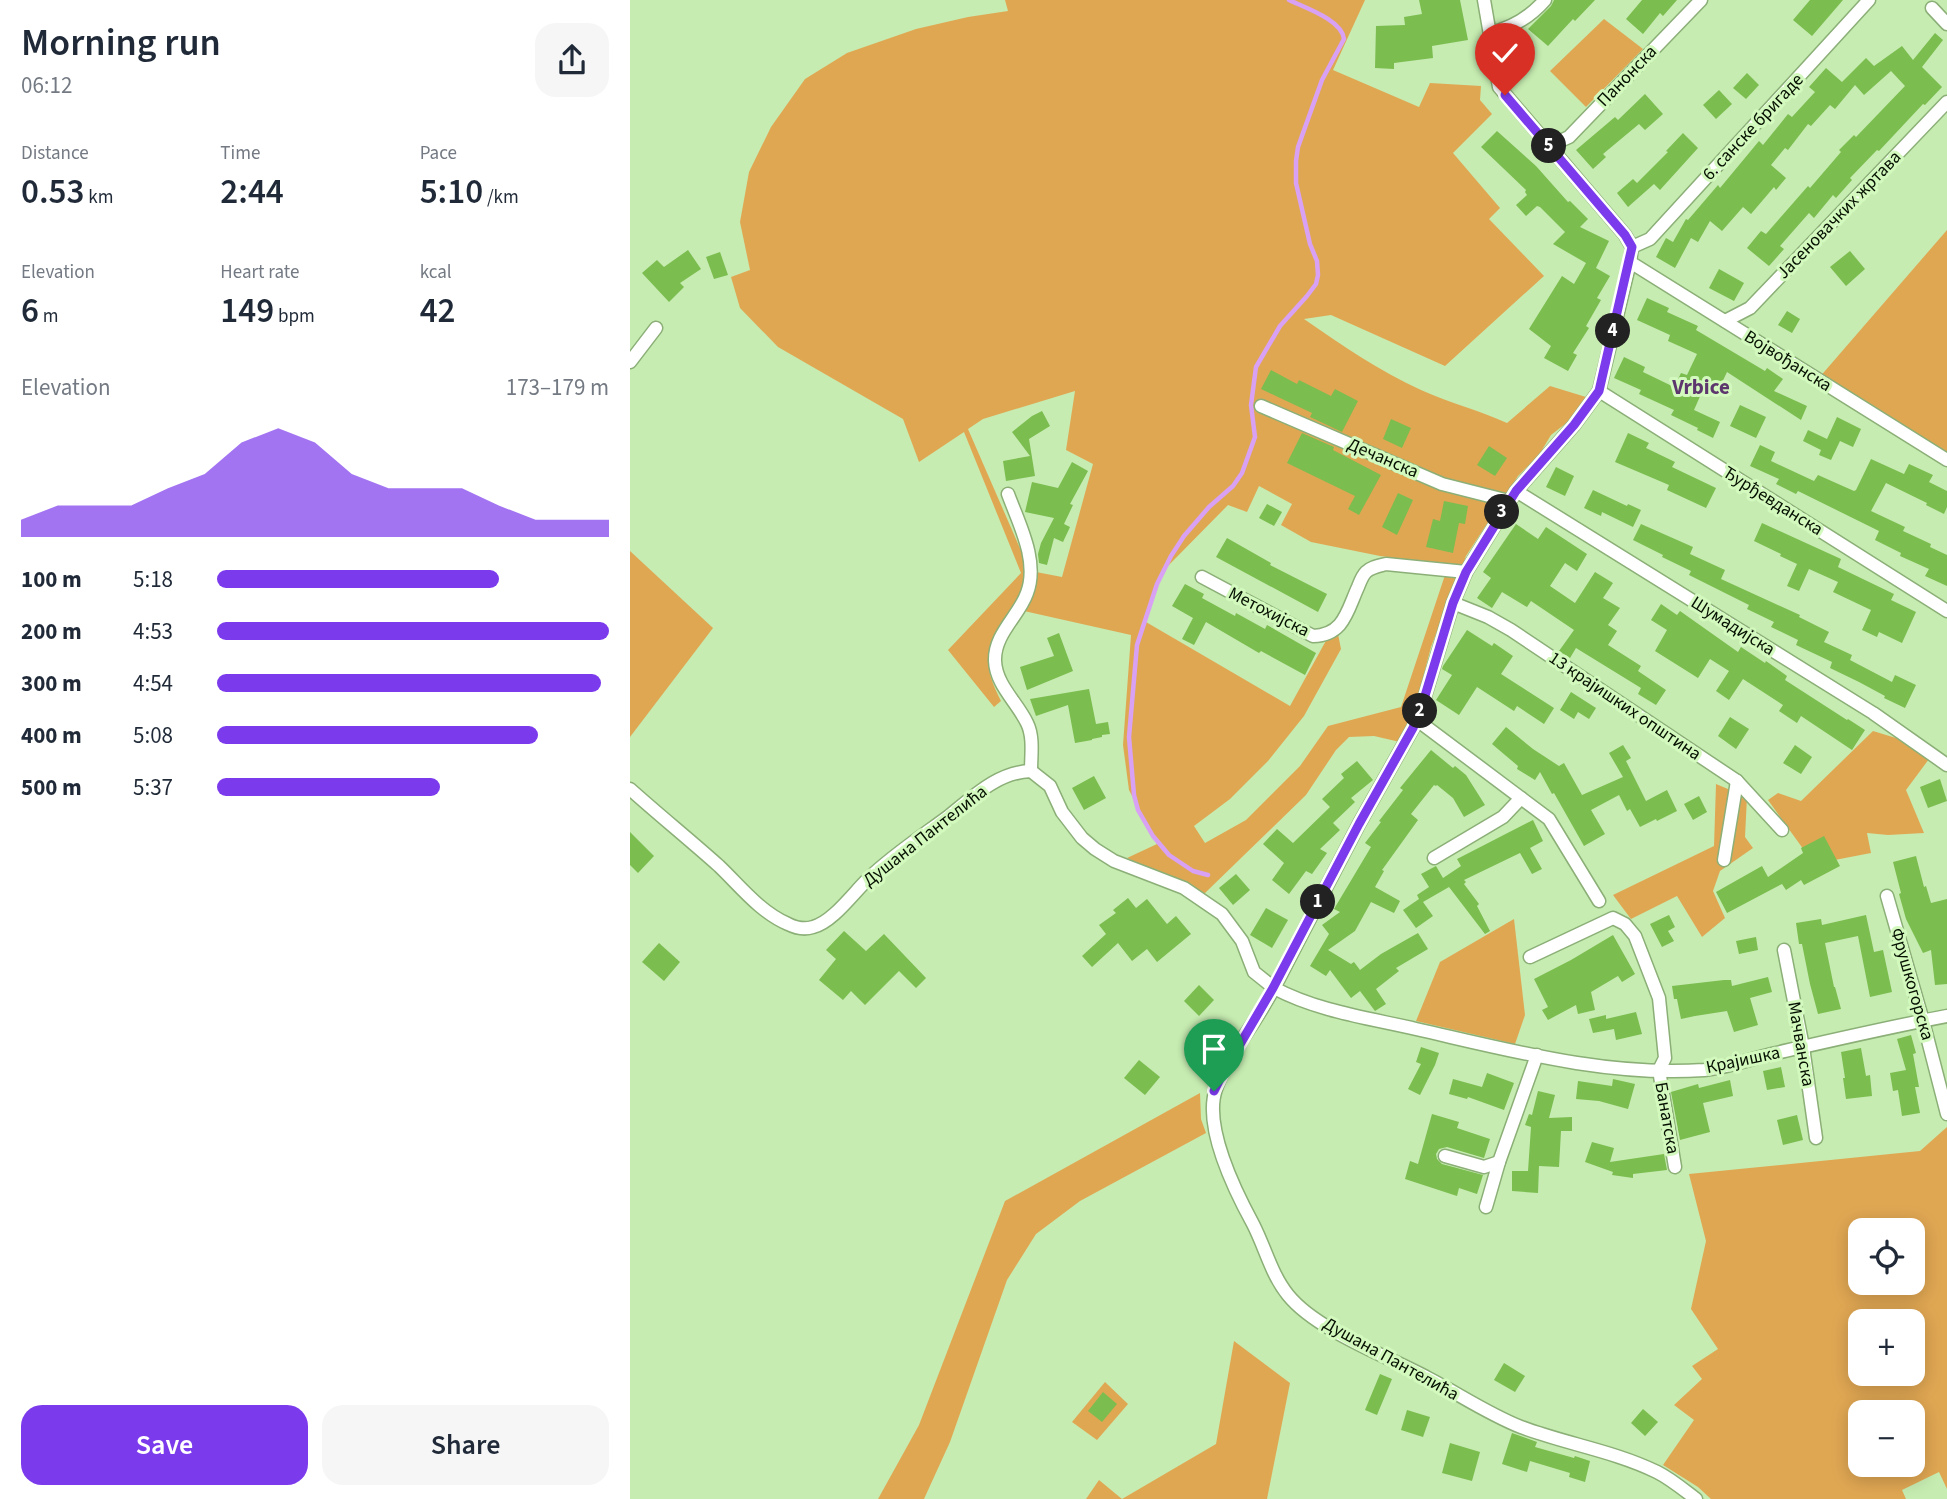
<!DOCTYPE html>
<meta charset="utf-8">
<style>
:root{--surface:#fff;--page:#f6f6f7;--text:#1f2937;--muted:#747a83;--accent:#7c3aed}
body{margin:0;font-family:"Source Sans 3",sans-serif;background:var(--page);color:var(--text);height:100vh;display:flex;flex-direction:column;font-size:26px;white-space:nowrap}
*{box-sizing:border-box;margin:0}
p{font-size:23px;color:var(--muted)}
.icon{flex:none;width:38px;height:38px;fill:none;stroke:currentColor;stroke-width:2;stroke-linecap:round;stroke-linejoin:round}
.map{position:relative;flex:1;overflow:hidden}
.details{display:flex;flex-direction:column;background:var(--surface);width:630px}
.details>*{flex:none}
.controls{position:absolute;left:1218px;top:1218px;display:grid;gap:14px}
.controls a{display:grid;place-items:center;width:77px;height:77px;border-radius:14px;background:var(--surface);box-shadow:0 4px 18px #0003;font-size:35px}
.pin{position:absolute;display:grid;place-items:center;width:60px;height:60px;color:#fff;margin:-72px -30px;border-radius:50% 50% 50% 0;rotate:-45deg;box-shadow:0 0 7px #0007}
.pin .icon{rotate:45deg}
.km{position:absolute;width:35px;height:35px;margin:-18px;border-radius:50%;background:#222;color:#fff;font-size:19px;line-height:35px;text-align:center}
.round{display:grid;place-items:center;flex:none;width:74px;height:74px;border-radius:21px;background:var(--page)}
.headline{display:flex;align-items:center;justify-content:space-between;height:119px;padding:0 21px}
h1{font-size:38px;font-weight:600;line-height:52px}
.figures{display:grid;grid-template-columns:repeat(3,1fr);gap:10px;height:119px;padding:7px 21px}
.figures div{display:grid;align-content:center}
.figures b{font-size:35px;font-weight:600}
.figures small{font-size:19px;font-weight:400}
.figures p{font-size:19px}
.chart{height:196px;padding:14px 21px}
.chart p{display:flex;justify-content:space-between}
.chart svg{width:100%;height:126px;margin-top:7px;fill:var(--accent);opacity:.7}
.primary-button{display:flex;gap:14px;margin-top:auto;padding:14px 21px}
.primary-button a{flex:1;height:80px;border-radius:21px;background:var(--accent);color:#fff;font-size:28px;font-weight:600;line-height:80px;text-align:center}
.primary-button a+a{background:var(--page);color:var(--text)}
ul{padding:0 21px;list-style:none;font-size:23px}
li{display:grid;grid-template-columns:112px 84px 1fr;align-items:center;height:52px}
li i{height:18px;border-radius:9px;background:var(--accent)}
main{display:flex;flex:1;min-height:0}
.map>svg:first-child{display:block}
</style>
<main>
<section class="details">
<div class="headline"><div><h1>Morning run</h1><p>06:12</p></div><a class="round"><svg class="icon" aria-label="share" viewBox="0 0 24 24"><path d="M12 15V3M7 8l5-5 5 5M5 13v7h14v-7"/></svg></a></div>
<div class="figures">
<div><p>Distance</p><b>0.53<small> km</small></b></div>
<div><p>Time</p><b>2:44</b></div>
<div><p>Pace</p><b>5:10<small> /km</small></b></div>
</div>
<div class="figures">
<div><p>Elevation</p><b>6<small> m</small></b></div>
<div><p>Heart rate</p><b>149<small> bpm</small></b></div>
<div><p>kcal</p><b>42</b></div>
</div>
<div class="chart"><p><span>Elevation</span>173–179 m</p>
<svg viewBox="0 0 160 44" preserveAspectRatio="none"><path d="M0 44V38L10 33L20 33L30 33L40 27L50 22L60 11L70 6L80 11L90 22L100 27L110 27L120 27L130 33L140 38L150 38L160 38V44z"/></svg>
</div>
<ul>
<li><b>100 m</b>5:18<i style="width:72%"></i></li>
<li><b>200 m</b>4:53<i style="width:100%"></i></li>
<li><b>300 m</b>4:54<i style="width:98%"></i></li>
<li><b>400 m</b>5:08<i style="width:82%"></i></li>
<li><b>500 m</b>5:37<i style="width:57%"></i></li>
</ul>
<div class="primary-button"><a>Save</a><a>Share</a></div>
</section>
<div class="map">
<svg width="1317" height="1499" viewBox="0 0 1317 1499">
<rect width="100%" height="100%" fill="#c6ecb1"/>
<g fill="#e0a753" fill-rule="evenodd">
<path d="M375,0H735L703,70L789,107L800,83L851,86L850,100L862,114L823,153L870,208L859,219L914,276L815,366L701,315L674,319C712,345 749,371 791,390C819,403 849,410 877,423L920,386L956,397L944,417L921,435L909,455L888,476L836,556L832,567L750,556L681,542L651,525L662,504L629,486L617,512L598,505L532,572L516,622L660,706L698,637L708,634L711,649L674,716L638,761L600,799L564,826L575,843L616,820L670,766L698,726L771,707L815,575L828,576L801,647L790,689L770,742L744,736L719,737L706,750L676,795L574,894L497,858L527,844L499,790L493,745L501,635L394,611L406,572L432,577L463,464L436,450L445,391L353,419L338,429L399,569C396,579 393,591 388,601C384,609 376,615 371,623C352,653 356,671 371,701L364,707L318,650L391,573L334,432L289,462L273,419L148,347L110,308L101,277L120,270L110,222L119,172L141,127L175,79L217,53L286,29L338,17L378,11Z"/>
<path d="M974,19L1013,49L956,107L920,71Z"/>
<path d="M1317,230V458L1188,379Z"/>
<path d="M0,551L83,628L0,737Z"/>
<path d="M1243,731L1266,738L1299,759L1276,790L1294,833L1258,835L1237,833L1241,853L1184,864L1138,800L1148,793L1171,801Z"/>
<path d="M1086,784L1117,797L1115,837L1123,848L1090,871L1083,891L1095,918L1072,937L1047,896L1001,919L983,895L1084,846Z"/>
<path d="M884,919L895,1015L885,1044L786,1021L810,962Z"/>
<path d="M570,1093L571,1119L576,1133L450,1201L406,1234L377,1280L320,1442L294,1499H248L289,1425L375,1201Z"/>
<path d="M1317,1127V1489L1309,1472L1272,1490L1276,1499H1081L1068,1487L1033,1465L1064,1420L1044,1405L1072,1379L1062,1366L1088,1349L1061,1309L1076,1241L1059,1174L1290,1151ZM1230,1230H1283V1283H1230ZM1230,1321H1283V1374H1230ZM1230,1412H1283V1465H1230Z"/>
<path d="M604,1341L660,1383L637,1499H456L469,1480L492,1499L586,1444Z"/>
<path d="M475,1382L498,1404L467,1440L442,1422Z"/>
</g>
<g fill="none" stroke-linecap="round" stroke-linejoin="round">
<path stroke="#d8a1f3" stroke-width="4.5" d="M578,875L563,871L539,855L523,836L508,810L504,795L499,737L507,645L527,584L541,556L554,536L579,507L603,486L612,473L625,437L621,405L626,367L650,326L677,296L686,284L688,275L687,261L680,244L666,183V161L668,147L692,80L714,39C712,20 676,8 659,0"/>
</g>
<g fill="#7bbd4f">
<path d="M789,0H830L838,40L802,46L803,58L764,63V69L745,68L746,26L775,25L774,17L792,14Z"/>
<path d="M924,0H965L945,21L943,19L918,46L898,29L921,6Z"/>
<path d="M1012,0H1047L1033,16L1030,13L1013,34L996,19Z"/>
<path d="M1180,0H1213L1182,36L1163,20Z"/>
<path d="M1305,33L1313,40L1292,67L1312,87L1295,105L1293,104L1249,151L1247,150L1220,178L1222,180L1206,198L1203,195L1184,218L1179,213L1150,246L1154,249L1139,266L1117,248L1131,231L1136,234L1178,186L1180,188L1211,152L1209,150L1224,135L1226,137L1275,86L1261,71L1234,95L1225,85L1205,109L1200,105L1181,126L1178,124L1158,150L1155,148L1141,165L1156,178L1146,190L1144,187L1121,214L1113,207L1092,231L1080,221L1068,242L1061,238L1045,268L1026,257L1036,238L1043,242L1056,219L1058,220L1088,185L1090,188L1129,141L1133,145L1158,114L1162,117L1185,92L1179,87L1196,68L1212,82L1236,58L1244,66L1272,46L1283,60Z"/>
<path d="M885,47L900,62L886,75L874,62L873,59Z"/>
<path d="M1117,73L1129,85L1116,99L1103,88Z"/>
<path d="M1089,90L1102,104L1086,119L1073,105Z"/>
<path d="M1015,94L1033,114L1015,130L1009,124L973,154L976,157L963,169L946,150L985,117L988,120Z"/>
<path d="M867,131L906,166L938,202L940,201L958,219L950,227L979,241L966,268L980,276L967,298L971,300L956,326L959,328L943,353L947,355L938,371L914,358L921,346L899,329L932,276L944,284L956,263L923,244L935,232L910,207L907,206L896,216L886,205L897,195L895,192L896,190L851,147Z"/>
<path d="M1053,133L1068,148L1030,190L1024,184L998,207L987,193L1003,179L1007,183L1038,152L1036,151Z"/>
<path d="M58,250L71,269L50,283L54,287L39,302L12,273L27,260L34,267Z"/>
<path d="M1220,251L1235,269L1216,286L1200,267Z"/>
<path d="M90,252L98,275L84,279L76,257Z"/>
<path d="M1089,269L1114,283L1104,301L1079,288Z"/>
<path d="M1017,298L1039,308L1037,312L1068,326L1066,330L1135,371L1137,368L1153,379L1144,391L1177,406L1171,420L1097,372L1088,391L1075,385L1064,410L1090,422L1083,438L1067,430L1068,428L1041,415L1044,410L1009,394L1011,390L984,378L994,357L1015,367L1013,372L1044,387L1051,373L1057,375L1067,354L1038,341L1040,335L1007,320Z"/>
<path d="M1157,311L1170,319L1162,333L1148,325Z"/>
<path d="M641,370L667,384L669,380L701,396L705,389L728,401L712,432L680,417L682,413L631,389Z"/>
<path d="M1110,405L1136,417L1126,438L1100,426Z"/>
<path d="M412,411L420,426L399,439L405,476L376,481L373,461L400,456L382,432L402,416Z"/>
<path d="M1207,417L1231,429L1223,447L1210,441L1201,460L1189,455L1191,450L1173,441L1178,430L1197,439Z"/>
<path d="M761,419L781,428L772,448L753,439Z"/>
<path d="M672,433L704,447L703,450L751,475L729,515L718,509L725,496L657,463Z"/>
<path d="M998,433L1019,443L1016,448L1045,462L1042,467L1086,488L1076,508L1037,490L1039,485L985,462Z"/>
<path d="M1130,445L1145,452L1141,461L1184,481L1188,475L1224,491L1226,490L1241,459L1274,474L1279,464L1303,475L1299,482L1317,491V507L1314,514L1296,505L1297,503L1256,483L1241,511L1275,527L1273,531L1301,544L1300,547L1317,555V586L1295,576L1299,569L1270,556L1271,553L1245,540L1249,531L1168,491L1166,494L1146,484L1149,479L1120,466Z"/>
<path d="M859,446L877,458L865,476L847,465Z"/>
<path d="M442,462L458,471L440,504L443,505L434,524L440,527L433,542L424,538L417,565L409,563L408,554L411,543L424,518L395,512L402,482L428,488Z"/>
<path d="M926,467L944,476L935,496L916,487Z"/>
<path d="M963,490L997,506L998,504L1011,510L1003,527L972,512L971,516L954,508Z"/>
<path d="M768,493L783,500L767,535L752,527Z"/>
<path d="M814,501L838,506L835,524L829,523L823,553L796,547L803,519L810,521Z"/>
<path d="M637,504L652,512L644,526L629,518Z"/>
<path d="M1132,523L1211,559L1208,567L1264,594L1261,600L1286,612L1272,643L1249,632L1247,637L1232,630L1241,610L1203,592L1208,582L1179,569L1169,591L1157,586L1167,564L1150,556L1151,554L1124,541Z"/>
<path d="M886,524L908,539L916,527L957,554L947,571L935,563L920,586L945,603L965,572L983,583L973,598L990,608L978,625L987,631L978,645L1011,666L1008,671L1036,690L1026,705L1008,694L1011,688L946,648L940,658L929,651L944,630L901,601L897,607L872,592L862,608L847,598L861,578L853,572Z"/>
<path d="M1011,524L1063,547L1060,554L1095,570L1091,579L1170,615L1169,617L1199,632L1194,642L1222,655L1220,660L1262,682L1265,675L1286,685L1275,708L1254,698L1255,696L1229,682L1200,668L1202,662L1166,645L1168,640L1141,627L1144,622L1117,609L1119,605L1059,575L1061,571L1032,557L1033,555L1003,540Z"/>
<path d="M597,538L641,563L640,565L697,594L688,612L586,557Z"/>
<path d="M555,584L574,594L572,598L605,616L606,613L635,629L637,625L686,653L675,675L631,651L629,653L576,622L564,645L552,639L563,618L542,606Z"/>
<path d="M1031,604L1047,615L1050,611L1108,652L1111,647L1135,663L1136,661L1157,676L1155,680L1217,720L1218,719L1235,730L1222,750L1171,716L1167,723L1149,711L1153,705L1113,679L1099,700L1086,691L1099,671L1080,659L1068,678L1025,651L1037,630L1021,620Z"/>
<path d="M837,630L862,646L864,643L883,656L871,674L924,708L914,724L887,706L884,711L847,687L829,715L806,700L822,675L812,669L813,666Z"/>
<path d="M429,633L443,671L397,690L390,667L424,656L417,638Z"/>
<path d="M459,689L466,724L478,722L480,734L472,735V737L462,739V740L445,743L438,705L406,716L400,699Z"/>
<path d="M941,692L966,708L959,719L948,712L944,719L930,710Z"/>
<path d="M1100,717L1119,729L1106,749L1088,736Z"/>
<path d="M876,727L903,749L929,766L934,763L952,795L993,777L979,753L993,745L1001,758L996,761L1016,801L1037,790L1047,811L1027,821L1026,819L1010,827L1000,809L997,811L989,795L961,810L975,834L954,846L924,793L922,794L910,772L905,780L887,769L888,766L862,744Z"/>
<path d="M1165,745L1182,757L1171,774L1153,763Z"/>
<path d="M801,750L823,768L825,766L836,775L855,805L834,817L823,798L807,785L806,786L804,785L781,814L788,820L752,870L754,871L745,887L770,901L764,913L741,902L725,931L698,950L721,964L724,962L730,970L751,954L788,933L798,949L766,968L769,971L746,989L756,1004L745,1011L730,991L721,998L700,970L696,976L680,966L699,934L692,925L710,912L704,909L741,847L735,843L751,822L749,821L773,790L770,788Z"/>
<path d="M727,761L743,780L721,798L725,802L703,823L710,830L690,849L697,853L682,874L676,871L659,894L642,880L654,863L633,844L647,829L663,843L700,807L692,799L714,778L711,774Z"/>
<path d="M464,776L476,798L454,810L442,788Z"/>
<path d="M1310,779L1317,801L1298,808L1290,787Z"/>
<path d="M1069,796L1077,812L1063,820L1054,804Z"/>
<path d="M903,820L913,841L900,848L912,869L902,874L890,853L834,880L836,882L834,884L849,904L847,906L860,931L855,934L819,887L793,902L803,916L786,928L773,910L789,899L787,895L799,887L791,874L806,866L813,878L831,866L827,859Z"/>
<path d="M0,832L24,856L8,873L0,865Z"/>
<path d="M1194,836L1210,866L1174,885L1171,880L1156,890L1152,884L1097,913L1086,892L1132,866L1138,877L1173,853L1171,848Z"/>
<path d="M1286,856L1294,887L1296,886L1301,903L1317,899V984L1305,985L1301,950L1293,953L1276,919L1269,894L1271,893L1263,862Z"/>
<path d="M606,874L620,890L603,905L589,888Z"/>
<path d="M498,898L506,908L517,899L537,924L546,916L561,934L527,962L517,949L502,961L488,943L462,967L452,956L476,934L469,925L486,913L483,910Z"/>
<path d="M636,908L658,920L642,948L620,935Z"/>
<path d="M1039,915L1045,927L1038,931L1044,941L1032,947L1020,924Z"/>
<path d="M1236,915L1244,952L1253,950L1262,992L1240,997L1228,936L1195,943L1204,987H1205L1211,1009L1188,1014L1180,984L1172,944H1169L1166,923L1191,919L1192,925Z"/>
<path d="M214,931L236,951L254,934L296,978L286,988L269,971L235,1005L221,991L213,1000L189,980L206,959L196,950Z"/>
<path d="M983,935L1005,974L992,982L988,976L961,992L965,1010L948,1014L946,1005L918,1020L912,1010L918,1007L904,979L941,960Z"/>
<path d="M1126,937L1128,950L1109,954L1106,941Z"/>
<path d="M29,943L50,962L34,981L12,962Z"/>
<path d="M1138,977L1142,992L1120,998L1128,1025L1104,1032L1097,1011L1065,1016L1051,1019L1047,999H1044L1042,986L1094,980H1101L1102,986Z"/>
<path d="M569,985L584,1000L569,1016L554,1001Z"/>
<path d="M1006,1012L1012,1034L986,1040L984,1029L963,1033L959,1019L976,1015V1019Z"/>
<path d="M1281,1035L1286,1053L1283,1054L1289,1087H1285L1290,1113L1272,1116L1268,1090L1263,1091L1260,1073L1276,1070L1267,1039Z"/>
<path d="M791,1047L809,1053L805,1065L790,1095L778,1089L791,1064L786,1062Z"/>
<path d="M1231,1048L1236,1076L1240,1075L1242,1096L1216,1099L1213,1078H1215L1211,1052Z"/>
<path d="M509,1060L530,1077L515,1095L494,1078Z"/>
<path d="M1151,1067L1155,1087L1137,1090L1133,1071Z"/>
<path d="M857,1073L884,1083L874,1110L838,1097L837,1099L819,1094L823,1079L852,1087Z"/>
<path d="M983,1079L1005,1084L998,1109L969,1101L946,1099L948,1081L982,1086Z"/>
<path d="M1100,1080L1103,1096L1073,1103L1080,1132L1050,1140L1041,1092L1068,1084L1069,1088Z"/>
<path d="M908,1091L925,1095L919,1118L942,1117V1131H931L929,1167L909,1166L908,1193L882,1191V1171H898L901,1127L895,1125L899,1114L902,1115Z"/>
<path d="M802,1114L829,1122L827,1128L860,1139L854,1158L817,1147L809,1149L806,1154L807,1159L812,1164L853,1175L847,1194L829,1188L827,1196L775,1179L780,1161L788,1164Z"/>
<path d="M1167,1115L1173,1140L1153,1145L1147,1120Z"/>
<path d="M962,1142L984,1148L980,1162L1034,1154L1037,1170L1003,1174V1178L982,1175L983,1172L955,1162Z"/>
<path d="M874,1363L895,1376L885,1392L864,1380Z"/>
<path d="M750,1374L762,1379L747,1415L735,1410Z"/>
<path d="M473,1392L487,1404L472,1422L458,1411Z"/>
<path d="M1013,1409L1028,1422L1015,1436L1001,1423Z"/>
<path d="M777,1410L800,1417L793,1437L771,1430Z"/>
<path d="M882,1433L907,1442L905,1447L944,1458L945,1456L960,1461L955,1482L939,1477L940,1473L900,1461L897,1472L872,1464Z"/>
<path d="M820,1443L850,1452L842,1481L812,1473Z"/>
</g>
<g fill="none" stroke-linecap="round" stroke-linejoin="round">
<g stroke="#8baf77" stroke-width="15">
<g id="street">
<path d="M854,0L869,87L995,235L1002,247L1000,262L969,391L944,425L886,491L836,572L823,603L791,709L783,728L729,824L644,988C687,1011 738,1018 786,1029C879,1050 977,1077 1074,1070C1095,1068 1124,1058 1146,1053C1203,1040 1259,1027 1317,1016"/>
<path d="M1302,8L1317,24"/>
<path d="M860,33C881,28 901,16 915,0"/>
<path d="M919,146L939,137L1071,0"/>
<path d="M1002,247L1020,239L1239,0"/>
<path d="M1000,262L1317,460"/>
<path d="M1095,321L1120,308L1317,102"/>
<path d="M0,362L26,328"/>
<path d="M969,391L1317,611"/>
<path d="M631,406L812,484L879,501"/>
<path d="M886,491L1243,713L1317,765"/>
<path d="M378,494C389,524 409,561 397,593C389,616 364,634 365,661C366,685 387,702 397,723C404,737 401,755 401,771"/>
<path d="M572,577L683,636C714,635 717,611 728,587C730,582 732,576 736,572C741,567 748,566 756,564L836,572"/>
<path d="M823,603L858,617L881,630L1107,781L1152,830"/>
<path d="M787,720L919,819L969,901"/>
<path d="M0,789C29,815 60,840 89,866C110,886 130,912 158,924C166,928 174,930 183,927C203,922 224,892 239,878C263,855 292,836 319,816C344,796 368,772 401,771L420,786L432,812L452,838L465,849L484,861L554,888L592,914L612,941L624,972L644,988C636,1002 628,1016 619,1029C607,1048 593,1067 586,1089C573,1126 605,1191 623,1224C635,1247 641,1274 658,1295C686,1330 757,1356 798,1378C829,1394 858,1414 891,1427C936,1444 984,1451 1027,1472C1041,1479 1054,1490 1066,1499"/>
<path d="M804,858L873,817L891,798"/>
<path d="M1094,860L1107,781"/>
<path d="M1257,896L1293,1021L1317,1114"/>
<path d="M1154,950L1173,1047L1186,1138"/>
<path d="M900,957L983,918L995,924L1005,936L1029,998L1035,1058L1029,1070L1045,1167"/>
<path d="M815,1156L854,1167L869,1162"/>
<path d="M856,1207L869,1162L907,1055"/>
</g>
</g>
<use href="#street" stroke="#fff" stroke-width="12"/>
</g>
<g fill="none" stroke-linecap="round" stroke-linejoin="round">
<g stroke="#fff" stroke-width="14">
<path id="route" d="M584,1091L592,1075L643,988L729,824L783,728L791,709L823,603L836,572L886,491L944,425L969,391L1002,247L995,235L875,95"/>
</g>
<use href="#route" stroke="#7c3aed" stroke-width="9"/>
</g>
<g text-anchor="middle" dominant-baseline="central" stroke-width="6" stroke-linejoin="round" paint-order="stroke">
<g font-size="18" fill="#051000" stroke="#d3f9be">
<text transform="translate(997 76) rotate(-46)">Панонска</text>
<text transform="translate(1123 127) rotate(-47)">6. санске бригаде</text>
<text transform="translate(1209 215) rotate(-46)">Јасеновачких жртава</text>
<text transform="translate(1158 361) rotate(32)">Војвођанска</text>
<text transform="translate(753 458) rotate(23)">Дечанска</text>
<text transform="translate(1143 501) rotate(32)">Ђурђевданска</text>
<text transform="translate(639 612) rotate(27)">Метохијска</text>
<text transform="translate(1103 626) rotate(32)">Шумадијска</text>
<text transform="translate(995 706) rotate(34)">13 крајишких општина</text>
<text transform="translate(295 836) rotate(-38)">Душана Пантелића</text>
<text transform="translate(1282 984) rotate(74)">Фрушкогорска</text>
<text transform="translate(1171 1044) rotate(80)">Мачванска</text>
<text transform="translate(1113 1060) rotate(-12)">Крајишка</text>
<text transform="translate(1037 1118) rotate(80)">Банатска</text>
<text transform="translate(761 1359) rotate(29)">Душана Пантелића</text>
</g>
<g font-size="21" font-weight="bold" fill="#5c366d" stroke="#d3f9be">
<text x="1071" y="387">Vrbice</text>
</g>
</g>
</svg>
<div class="controls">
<a><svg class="icon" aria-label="locate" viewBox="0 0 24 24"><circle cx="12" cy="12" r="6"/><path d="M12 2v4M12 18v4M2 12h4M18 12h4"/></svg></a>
<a>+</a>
<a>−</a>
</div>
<div class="pin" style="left:584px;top:1091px;background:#1e9e55"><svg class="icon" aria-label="arrive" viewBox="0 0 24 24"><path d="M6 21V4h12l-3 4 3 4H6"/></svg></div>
<div class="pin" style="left:875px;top:95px;background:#d93025"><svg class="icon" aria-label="check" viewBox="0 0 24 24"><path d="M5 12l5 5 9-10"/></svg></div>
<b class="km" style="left:688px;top:902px">1</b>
<b class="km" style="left:790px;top:711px">2</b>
<b class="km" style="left:872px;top:512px">3</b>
<b class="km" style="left:983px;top:331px">4</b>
<b class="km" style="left:919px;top:146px">5</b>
</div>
</main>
